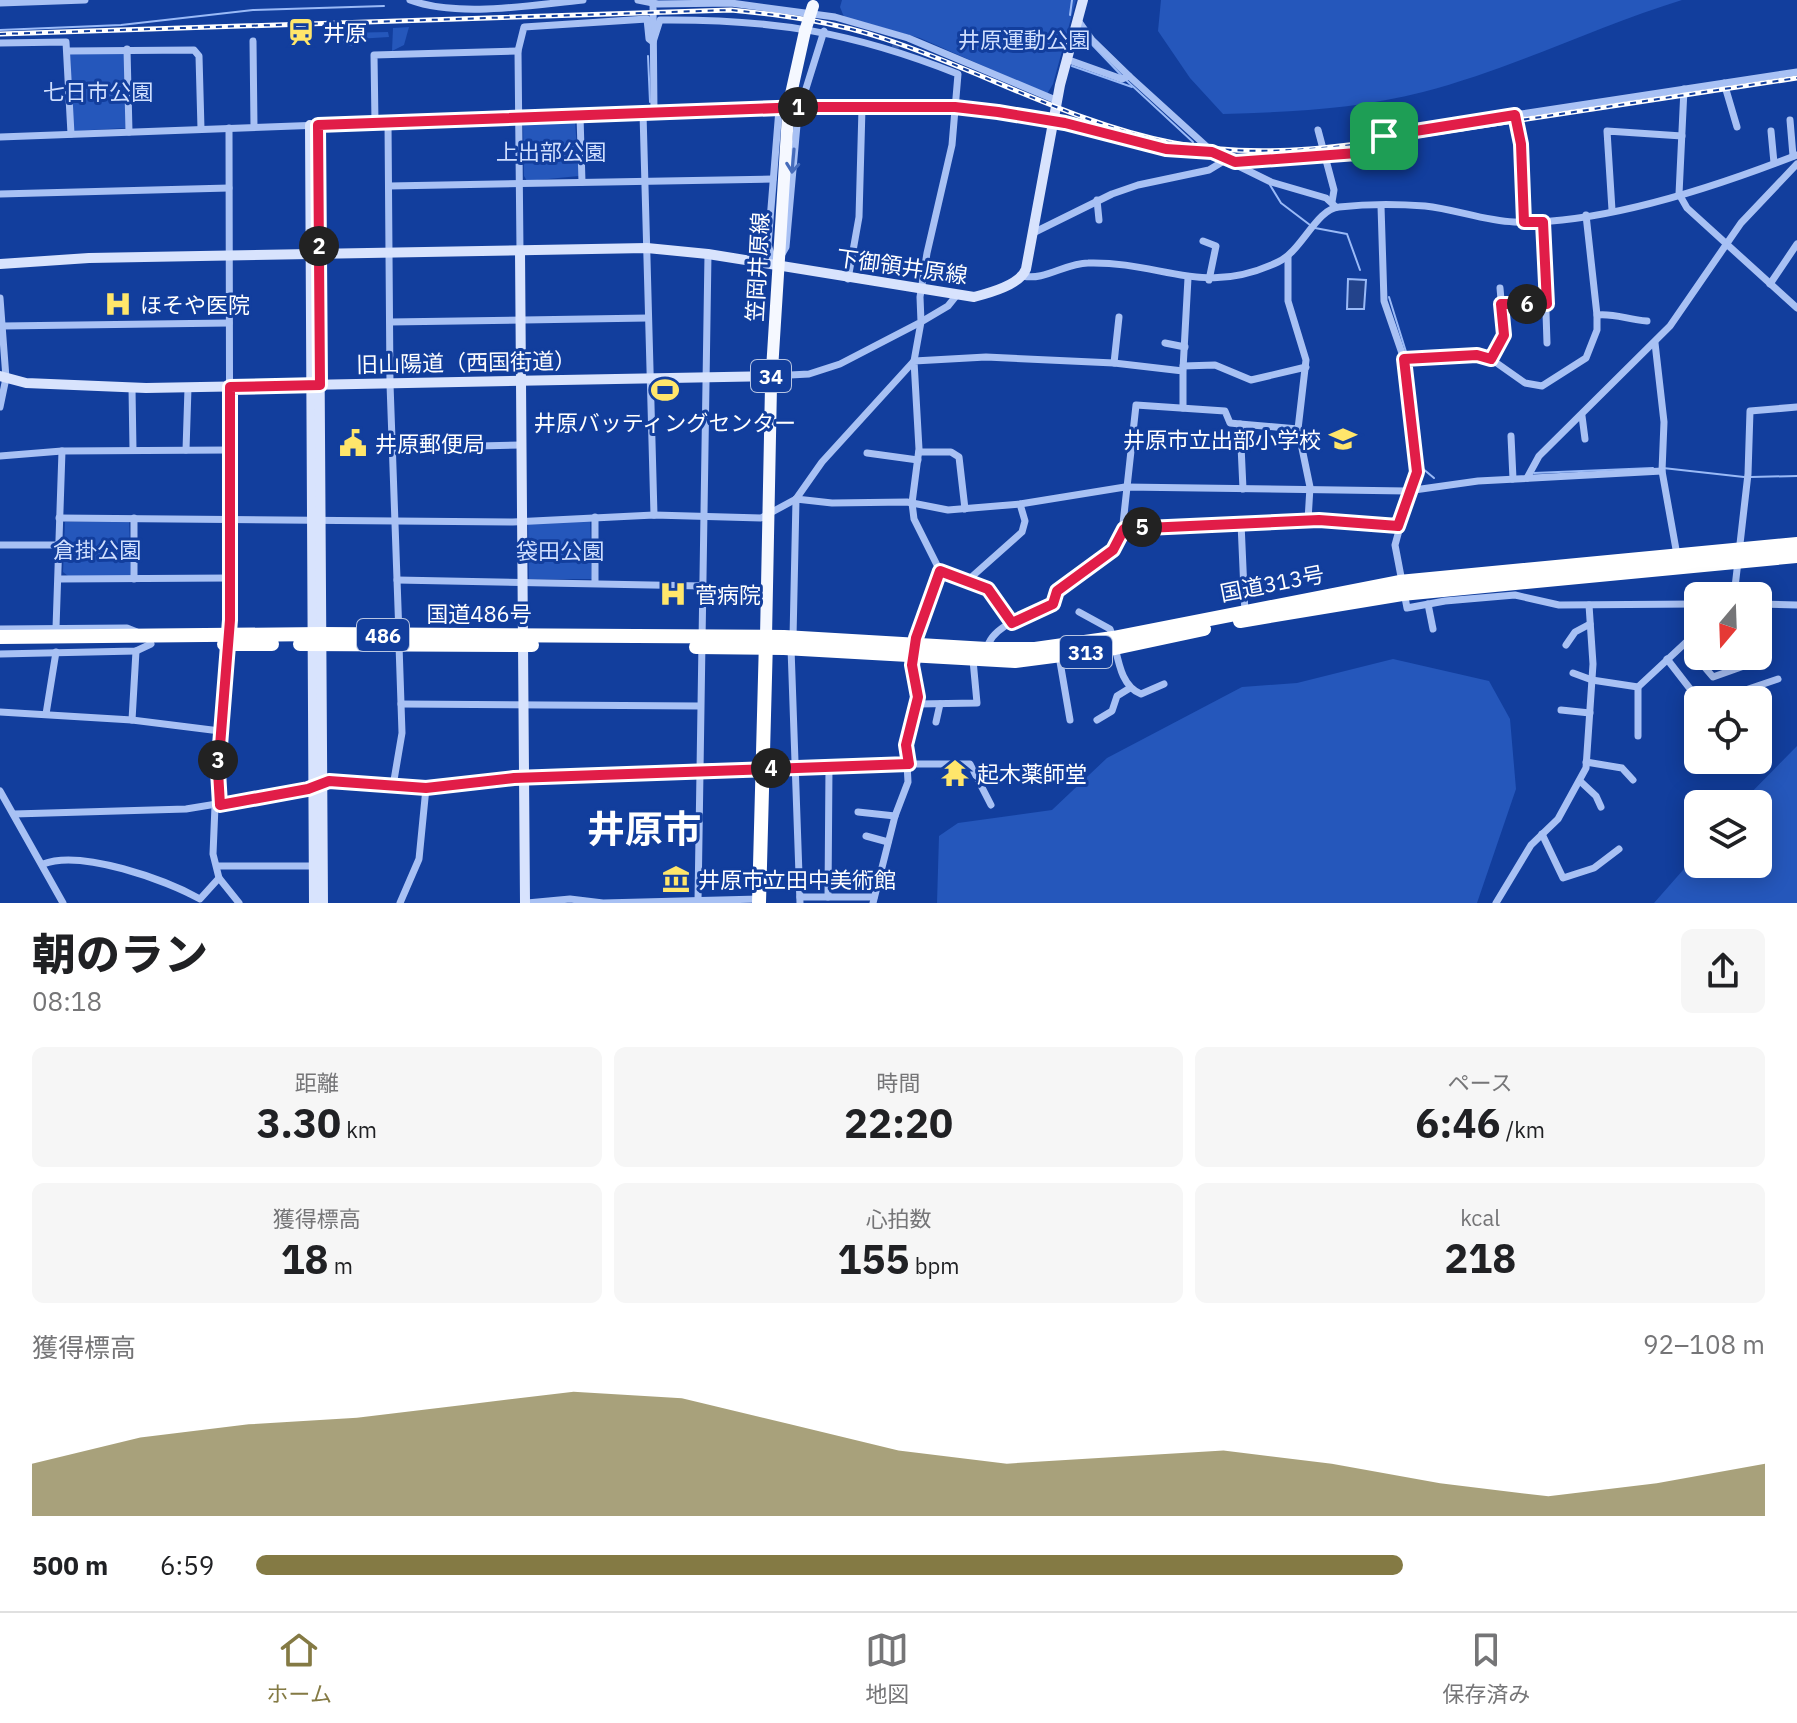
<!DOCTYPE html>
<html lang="ja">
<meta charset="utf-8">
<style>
:root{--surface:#fff;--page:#f6f6f6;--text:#202124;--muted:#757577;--line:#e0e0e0;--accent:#847a44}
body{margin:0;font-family:"IBM Plex Sans","Noto Sans JP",sans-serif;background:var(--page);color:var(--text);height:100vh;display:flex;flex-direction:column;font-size:30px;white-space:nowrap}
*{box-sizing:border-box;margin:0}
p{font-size:26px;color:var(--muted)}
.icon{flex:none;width:44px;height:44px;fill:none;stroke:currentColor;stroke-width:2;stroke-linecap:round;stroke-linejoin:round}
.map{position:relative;height:903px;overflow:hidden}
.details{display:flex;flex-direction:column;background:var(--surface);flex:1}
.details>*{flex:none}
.needle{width:52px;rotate:199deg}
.buttons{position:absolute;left:1684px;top:582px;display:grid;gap:16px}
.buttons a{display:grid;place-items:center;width:88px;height:88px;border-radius:12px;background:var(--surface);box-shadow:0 4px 20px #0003;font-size:40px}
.pin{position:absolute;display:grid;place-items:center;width:68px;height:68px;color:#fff;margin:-34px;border-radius:16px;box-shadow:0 4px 12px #0006}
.km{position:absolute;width:40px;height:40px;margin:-20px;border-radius:50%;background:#222;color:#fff;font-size:22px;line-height:40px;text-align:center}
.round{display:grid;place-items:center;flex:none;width:84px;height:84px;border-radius:12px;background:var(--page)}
.overview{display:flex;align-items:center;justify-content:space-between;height:136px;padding:0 32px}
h1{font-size:44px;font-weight:800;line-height:60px}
.stats{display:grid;grid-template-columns:repeat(3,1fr);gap:12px;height:136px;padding:8px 32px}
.stats div{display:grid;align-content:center;border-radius:12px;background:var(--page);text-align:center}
.stats b{font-size:40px;font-weight:800}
.stats small{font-size:22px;font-weight:400}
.stats p{font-size:22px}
.chart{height:224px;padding:16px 32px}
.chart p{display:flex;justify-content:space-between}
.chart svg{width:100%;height:144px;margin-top:8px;fill:var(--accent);opacity:.7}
ul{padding:0 32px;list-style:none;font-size:26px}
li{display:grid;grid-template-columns:128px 96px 1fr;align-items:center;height:60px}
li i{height:20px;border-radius:10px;background:var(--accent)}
.tab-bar{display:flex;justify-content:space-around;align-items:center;height:112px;border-top:2px solid var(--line);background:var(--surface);font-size:22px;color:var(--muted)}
.tab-bar a{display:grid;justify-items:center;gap:4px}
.tab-bar .selected{color:var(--accent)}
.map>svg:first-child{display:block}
</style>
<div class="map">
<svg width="1797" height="903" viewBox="0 0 1797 903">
<rect width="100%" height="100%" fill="#123e9d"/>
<g fill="#2557bb">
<path d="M842,0H1076L1053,84L1047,94L920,38L844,17L840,7Z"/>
<path d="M1161,0H1682C1595,27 1512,69 1423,92C1357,109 1291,112 1223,114L1190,78L1158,31Z"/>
<path d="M409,27L404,45L392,51L393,28Z"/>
<path d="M388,32L389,37L357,39L352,46L343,44V33Z"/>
<path d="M124,51L126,128L73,131L70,53Z"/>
<path d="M575,121L579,176L527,181L524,176L523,125Z"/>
<path d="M590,520L592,579H529L528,523Z"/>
<path d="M65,522H129L131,576H68L63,572Z"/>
<path d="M1393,659L1489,681L1510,719L1516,789L1477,903H937L939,836L958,823L1052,810L1107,758L1242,687L1297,683Z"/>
<path d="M1797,746V903H1654L1698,853V864H1758V804H1740Z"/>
</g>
<path fill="#23438b" stroke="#9abaf7" stroke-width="2" d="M1348,279L1366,280L1364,309H1347Z"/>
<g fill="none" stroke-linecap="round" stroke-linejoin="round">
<g stroke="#9abaf7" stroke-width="2">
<path d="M1070,15L1072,0"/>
<path d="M0,30L121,25L253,10L384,6"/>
<path d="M1079,31L1122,76"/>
<path d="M648,56L650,102"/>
<path d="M1072,66L1132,87"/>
<path d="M1126,80L1193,142"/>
<path d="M1329,159L1340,158"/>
<path d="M1249,166L1321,160"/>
<path d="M1270,185L1281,203L1310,225"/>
<path d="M1315,228L1347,234L1360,270"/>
<path d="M1389,297L1407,355"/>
<path d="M1422,468L1434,478"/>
<path d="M1663,468L1744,477"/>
<path d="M1534,473L1653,468"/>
<path d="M1751,477L1797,476"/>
</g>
<path stroke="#365bac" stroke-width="7" stroke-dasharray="7 3.5" stroke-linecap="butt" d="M895,48L898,37"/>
<g stroke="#a8c1f4" stroke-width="7">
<path d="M410,0C459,18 531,5 583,0"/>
<path d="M638,0L658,4L731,3L835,17L908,38L1058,101"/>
<path d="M653,2L654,112"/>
<path d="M0,3L85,0"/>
<path d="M1077,19L1092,40L1129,76"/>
<path d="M253,41L254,127"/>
<path d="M0,43L66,42L71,134"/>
<path d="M127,49L129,132"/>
<path d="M68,51L194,50L199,56L201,129"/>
<path d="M1066,59L1122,79L1129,76L1216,155L1271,182L1326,198L1336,207"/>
<path d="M1724,83L1737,127"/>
<path d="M1684,89L1679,194L1687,208L1797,308"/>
<path d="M643,113L654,515"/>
<path d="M580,116L582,182"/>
<path d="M1790,120L1793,156"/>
<path d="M388,122L390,384L399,635"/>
<path d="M375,123L374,55L518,51"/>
<path d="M1318,130L1334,190L1332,202"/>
<path d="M1771,131L1774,163"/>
<path d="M0,137L806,107H945L1029,116L1166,149L1212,152"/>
<path d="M1237,162L1376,148L1384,136L1515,115"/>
<path d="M389,186L773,179"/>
<path d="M0,194L229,188"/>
<path d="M1097,200L1099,220"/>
<path d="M1381,206L1384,301L1404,359L1417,465L1395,545L1407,608L1445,601L1515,595L1559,605L1698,604"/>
<path d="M1612,210L1607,131L1682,136"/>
<path d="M1524,222L1521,144L1515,115L1797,72"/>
<path d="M1543,222L1547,343"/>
<path d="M1035,232L1112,194L1138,185L1209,170L1227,159"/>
<path d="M1203,241L1216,246L1209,280"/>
<path d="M520,251L518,51L524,27L647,19L649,39L653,42L660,20C773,19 852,32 958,74L952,145L927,253L920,297L921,322L840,364L809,374L771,376"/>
<path d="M782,254L786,247L798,114L824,31"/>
<path d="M1288,257V301L1306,360L1298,429L1310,487L1308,520"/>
<path d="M775,265L768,245L779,109"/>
<path d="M1023,276C1044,281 1066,263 1088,263C1162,261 1202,298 1278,262C1302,251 1316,209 1339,207C1366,204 1398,204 1425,206C1455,209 1484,221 1514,222C1602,225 1715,187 1797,155"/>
<path d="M848,279L859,217L862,108"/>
<path d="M1770,284L1797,244"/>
<path d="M0,298L6,378L0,407"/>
<path d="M1501,304H1547"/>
<path d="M1597,315C1615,313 1628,320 1647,321"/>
<path d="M390,322L648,318"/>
<path d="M2,326L229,323"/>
<path d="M1165,343L1185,347"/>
<path d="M1655,343L1664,422L1662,471L1677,555"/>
<path d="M1404,359L1477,355L1491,359L1525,383L1542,386L1586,358L1597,330V315L1586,215"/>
<path d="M1491,359L1504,335L1500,288"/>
<path d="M1114,363L1119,317"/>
<path d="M1183,366L1215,365L1251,380L1306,367"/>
<path d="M1183,369L1188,278"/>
<path d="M132,388L133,450"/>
<path d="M1582,416L1585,439"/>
<path d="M1240,424L1298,429"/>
<path d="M1511,436L1513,479"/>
<path d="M392,448L521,445"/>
<path d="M186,450L188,388"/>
<path d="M919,452H951L959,457L965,509"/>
<path d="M867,453L918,460"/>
<path d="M0,456L62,451L229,450"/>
<path d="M1527,478L1539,456L1670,326L1741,223L1797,164"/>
<path d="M59,518L513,522L654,515L761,518L796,499L822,462L914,361L921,322L948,306L956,296"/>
<path d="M134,518V579"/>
<path d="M1241,523L1245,614"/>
<path d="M1124,529L1319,520L1398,526"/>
<path d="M0,545H58"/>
<path d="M940,571L988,589L1012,623"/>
<path d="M59,579L231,578"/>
<path d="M397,580L703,586"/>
<path d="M967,581L1022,532L1025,521L1020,504"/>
<path d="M595,583V517"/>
<path d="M1734,596L1748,474L1750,411L1797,407"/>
<path d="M1428,604L1433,629"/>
<path d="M1758,604L1797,605"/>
<path d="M1079,612L1110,629C1118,649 1117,685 1141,694L1164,684"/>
<path d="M56,628L62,451"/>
<path d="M0,629L127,628L137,632"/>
<path d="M793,638L796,499L832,503L907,502L948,510L1020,504L1125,487L1407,491L1478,481L1662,471"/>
<path d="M1685,644L1713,677L1758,661"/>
<path d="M1566,645L1575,632L1590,624"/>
<path d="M791,648L800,903"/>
<path d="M987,649C991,624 1032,615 1053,604L1057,591L1103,561L1122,533L1136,405L1225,411L1230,423L1240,424L1243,489"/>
<path d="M0,654L136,651L151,644"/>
<path d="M1059,656L1070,720"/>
<path d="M1667,659L1691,690L1712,700"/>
<path d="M1573,673L1592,680L1638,687L1696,633L1691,604"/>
<path d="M1716,700L1778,679"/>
<path d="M401,704L699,706"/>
<path d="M918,704L977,703L973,660"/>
<path d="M1561,710L1590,713"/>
<path d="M0,712L132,720L220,731"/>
<path d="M46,714L56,652"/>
<path d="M132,720L136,651"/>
<path d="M1097,720L1112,711L1117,696L1130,688"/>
<path d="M936,722L940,704"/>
<path d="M1638,736V687"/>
<path d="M1586,762L1622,768L1633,780"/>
<path d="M1580,781L1596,796L1601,807"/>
<path d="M393,786L402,733L399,645"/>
<path d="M0,791L63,903"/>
<path d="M220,805L218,771L230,620L229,128"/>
<path d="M215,806L213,854L219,878L239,903"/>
<path d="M858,812L895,816"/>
<path d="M14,814L186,809L308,789L329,781L426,788L514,778L909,764H970L991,805"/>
<path d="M1542,834L1563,878L1594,868L1619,849"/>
<path d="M866,836L888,842"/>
<path d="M43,864C81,849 166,880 200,899L219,878"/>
<path d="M217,866H317"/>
<path d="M800,897H874"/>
<path d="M828,897L829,766"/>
<path d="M698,901L708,254"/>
<path d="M400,903L419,859L426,788"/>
<path d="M527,903L570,899L603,903L759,899"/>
<path d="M873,903L895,816L908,782L906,745L918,697L914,655L920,620L940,571L914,519L912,503L919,449L914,361L986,357L1114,363L1183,371V408"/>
<path d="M1496,903L1531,845L1558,819L1586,768L1593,664L1589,605"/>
</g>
<g stroke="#d8e3fd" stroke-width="10">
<path d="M310,125L314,903"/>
<path d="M318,125L323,903"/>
<path d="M520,251L525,903"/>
<path d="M0,264L89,258L647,248L708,254L974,297C989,293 1020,285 1026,269L1060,85L1083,0"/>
<path d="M0,376L26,383L146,388L771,376"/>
</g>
<g stroke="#f5f8ff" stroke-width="12">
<path d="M789,103L805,31"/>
<path d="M766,637L771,386L788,115"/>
</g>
<g stroke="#fff" stroke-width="14">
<path d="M1240,621L1402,594L1797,556"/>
<path d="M0,637L322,634L784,637L987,649H1035L1113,638L1399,582L1797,544"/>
<path d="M224,644H272"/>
<path d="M300,644L532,645"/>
<path d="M696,647L784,648L1015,661L1115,648L1204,629"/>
<path d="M759,903L766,640"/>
</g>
<g stroke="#fff" stroke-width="5">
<path id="rail" d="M0,34L731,10C783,15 835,22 885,39C983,71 1071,123 1174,143C1273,162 1376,142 1474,127C1582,111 1689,94 1797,78"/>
</g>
<use href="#rail" stroke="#123e9d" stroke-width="2" stroke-dasharray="6" stroke-linecap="butt"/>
<g stroke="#f5f8ff" stroke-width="12">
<path d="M805,31L813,6"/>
<path d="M788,115L789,103"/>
</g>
</g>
<defs><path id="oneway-shaft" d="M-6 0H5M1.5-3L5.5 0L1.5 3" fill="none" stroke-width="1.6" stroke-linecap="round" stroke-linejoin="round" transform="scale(2)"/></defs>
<use stroke="#466cbb" href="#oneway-shaft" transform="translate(793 161) rotate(95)"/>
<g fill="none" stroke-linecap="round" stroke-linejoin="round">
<g stroke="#fff" stroke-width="16">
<path id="route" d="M806,107H955L998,112L1065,123L1166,149L1212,152L1235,162L1357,153L1376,148L1384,136L1515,115L1521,144L1524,222H1543L1547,304H1501L1504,335L1491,359L1477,355L1404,359L1417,472L1398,526L1319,520L1124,529L1113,550L1057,591L1053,604L1012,623L988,589L940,571L916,638L912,665L918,697L906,745L909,764L514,778L426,788L329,781L308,789L220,805L218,771L230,620V387L320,385L318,125Z"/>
</g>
<use href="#route" stroke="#e11d48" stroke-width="10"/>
</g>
<defs>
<g id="station-bare" transform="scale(2.16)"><path d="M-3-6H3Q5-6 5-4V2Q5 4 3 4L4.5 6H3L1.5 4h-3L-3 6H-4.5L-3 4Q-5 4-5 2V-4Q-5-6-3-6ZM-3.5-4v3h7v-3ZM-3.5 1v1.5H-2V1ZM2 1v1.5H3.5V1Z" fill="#ffe66b" stroke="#123e9d" stroke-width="2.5" paint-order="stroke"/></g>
<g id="hospital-bare" transform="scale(2.16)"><path d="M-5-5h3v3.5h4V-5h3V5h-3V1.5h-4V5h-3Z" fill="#ffe66b" stroke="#123e9d" stroke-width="2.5" paint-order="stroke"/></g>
<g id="stadium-bare" transform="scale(2.16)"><path d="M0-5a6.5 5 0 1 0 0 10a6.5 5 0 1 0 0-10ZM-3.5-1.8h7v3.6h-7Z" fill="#ffe66b" stroke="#123e9d" stroke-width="2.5" paint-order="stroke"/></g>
<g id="school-bare" transform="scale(2.16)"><path d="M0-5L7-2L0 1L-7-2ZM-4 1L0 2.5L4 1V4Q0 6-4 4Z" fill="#ffe66b" stroke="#123e9d" stroke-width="2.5" paint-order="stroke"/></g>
<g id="civic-bare" transform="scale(2.16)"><path d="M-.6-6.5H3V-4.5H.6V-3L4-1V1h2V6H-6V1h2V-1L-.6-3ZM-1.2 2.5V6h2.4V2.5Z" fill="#ffe66b" stroke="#123e9d" stroke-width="2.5" paint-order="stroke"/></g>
<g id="temple-bare" transform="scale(2.16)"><path d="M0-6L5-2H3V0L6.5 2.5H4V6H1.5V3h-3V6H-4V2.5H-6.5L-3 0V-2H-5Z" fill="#ffe66b" stroke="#123e9d" stroke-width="2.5" paint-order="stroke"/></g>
<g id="museum-bare" transform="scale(2.16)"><path d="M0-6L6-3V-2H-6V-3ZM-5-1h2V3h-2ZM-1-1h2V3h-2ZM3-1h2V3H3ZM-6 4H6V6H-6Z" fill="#ffe66b" stroke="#123e9d" stroke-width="2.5" paint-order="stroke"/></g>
</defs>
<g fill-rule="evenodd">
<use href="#station-bare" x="301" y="32"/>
<use href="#hospital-bare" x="118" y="304"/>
<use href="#stadium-bare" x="665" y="390"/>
<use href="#school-bare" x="1343" y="439"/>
<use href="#civic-bare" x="353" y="443"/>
<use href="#hospital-bare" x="673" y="594"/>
<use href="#temple-bare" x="955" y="773"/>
<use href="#museum-bare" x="676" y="879"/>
</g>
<g text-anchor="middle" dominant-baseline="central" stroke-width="6" stroke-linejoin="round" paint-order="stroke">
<g fill="#123e9d" stroke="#b8c5e2" stroke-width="2">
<rect x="751" y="360" width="40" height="32" rx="6"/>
<rect x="357" y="619" width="52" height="32" rx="6"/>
<rect x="1060" y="636" width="52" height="32" rx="6"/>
</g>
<g font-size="20" font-weight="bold" fill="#fff">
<text x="771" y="376">34</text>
<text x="383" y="635">486</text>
<text x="1086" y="652">313</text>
</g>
<g font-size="22" fill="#fff" stroke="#123e9d" text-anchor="start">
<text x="323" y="32">井原</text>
<text x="140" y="304">ほそや医院</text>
<text x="665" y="422" text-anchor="middle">井原バッティングセンター</text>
<text x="1321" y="439" text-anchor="end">井原市立出部小学校</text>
<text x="375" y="443">井原郵便局</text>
<text x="695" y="594">菅病院</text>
<text x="977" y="773">起木薬師堂</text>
<text x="698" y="879">井原市立田中美術館</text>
</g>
<g font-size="22" fill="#d0dffe" stroke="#123e9d">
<text x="1024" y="39">井原運動公園</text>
<text x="98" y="91">七日市公園</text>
<text x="551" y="151">上出部公園</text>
<text x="97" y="549">倉掛公園</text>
<text x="560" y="550">袋田公園</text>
</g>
<g font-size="22" fill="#fff" stroke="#123e9d">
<text transform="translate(902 266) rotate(8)">下御領井原線</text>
<text transform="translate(757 267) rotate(-87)">笠岡井原線</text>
<text transform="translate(466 362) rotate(-1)">旧山陽道（西国街道）</text>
<text transform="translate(1272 583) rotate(-11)">国道313号</text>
<text x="479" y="613">国道486号</text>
</g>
<g font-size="38" font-weight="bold" fill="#fff" stroke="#123e9d">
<text x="644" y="828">井原市</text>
</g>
</g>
</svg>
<div class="buttons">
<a><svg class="needle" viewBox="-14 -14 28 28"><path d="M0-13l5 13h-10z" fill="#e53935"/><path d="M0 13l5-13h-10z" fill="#757577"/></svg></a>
<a><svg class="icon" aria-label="locate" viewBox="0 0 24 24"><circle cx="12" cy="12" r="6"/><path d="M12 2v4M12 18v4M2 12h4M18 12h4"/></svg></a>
<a><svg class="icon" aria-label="layers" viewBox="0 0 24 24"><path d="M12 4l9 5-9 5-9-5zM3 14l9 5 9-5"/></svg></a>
</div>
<div class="pin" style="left:1384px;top:136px;background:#1e9e55"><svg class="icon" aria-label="arrive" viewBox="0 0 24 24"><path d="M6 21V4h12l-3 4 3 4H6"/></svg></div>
<b class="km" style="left:798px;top:107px">1</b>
<b class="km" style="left:319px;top:246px">2</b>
<b class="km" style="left:218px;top:760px">3</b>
<b class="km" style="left:771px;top:768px">4</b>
<b class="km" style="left:1142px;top:527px">5</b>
<b class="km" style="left:1527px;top:304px">6</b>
</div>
<section class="details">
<div class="overview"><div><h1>朝のラン</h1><p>08:18</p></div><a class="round"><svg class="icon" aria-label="share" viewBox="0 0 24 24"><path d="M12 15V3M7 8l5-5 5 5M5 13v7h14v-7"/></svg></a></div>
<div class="stats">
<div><p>距離</p><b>3.30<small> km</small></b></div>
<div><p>時間</p><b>22:20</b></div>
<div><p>ペース</p><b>6:46<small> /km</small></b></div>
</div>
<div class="stats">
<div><p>獲得標高</p><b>18<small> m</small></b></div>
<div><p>心拍数</p><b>155<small> bpm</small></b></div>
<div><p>kcal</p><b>218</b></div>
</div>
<div class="chart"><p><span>獲得標高</span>92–108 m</p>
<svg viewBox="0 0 160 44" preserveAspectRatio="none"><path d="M0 44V28L10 20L20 16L30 14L40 10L50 6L60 8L70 16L80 24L90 28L100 26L110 24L120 28L130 34L140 38L150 34L160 28V44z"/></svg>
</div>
<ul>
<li><b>500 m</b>6:59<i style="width:76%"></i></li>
</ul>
</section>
<nav class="tab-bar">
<a class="selected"><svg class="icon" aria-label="home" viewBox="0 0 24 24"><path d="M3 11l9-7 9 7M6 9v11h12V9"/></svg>ホーム</a>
<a><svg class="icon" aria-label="map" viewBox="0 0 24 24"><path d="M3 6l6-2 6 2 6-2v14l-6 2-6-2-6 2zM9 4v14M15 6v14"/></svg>地図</a>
<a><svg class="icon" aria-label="saved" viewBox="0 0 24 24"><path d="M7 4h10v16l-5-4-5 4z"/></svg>保存済み</a>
</nav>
